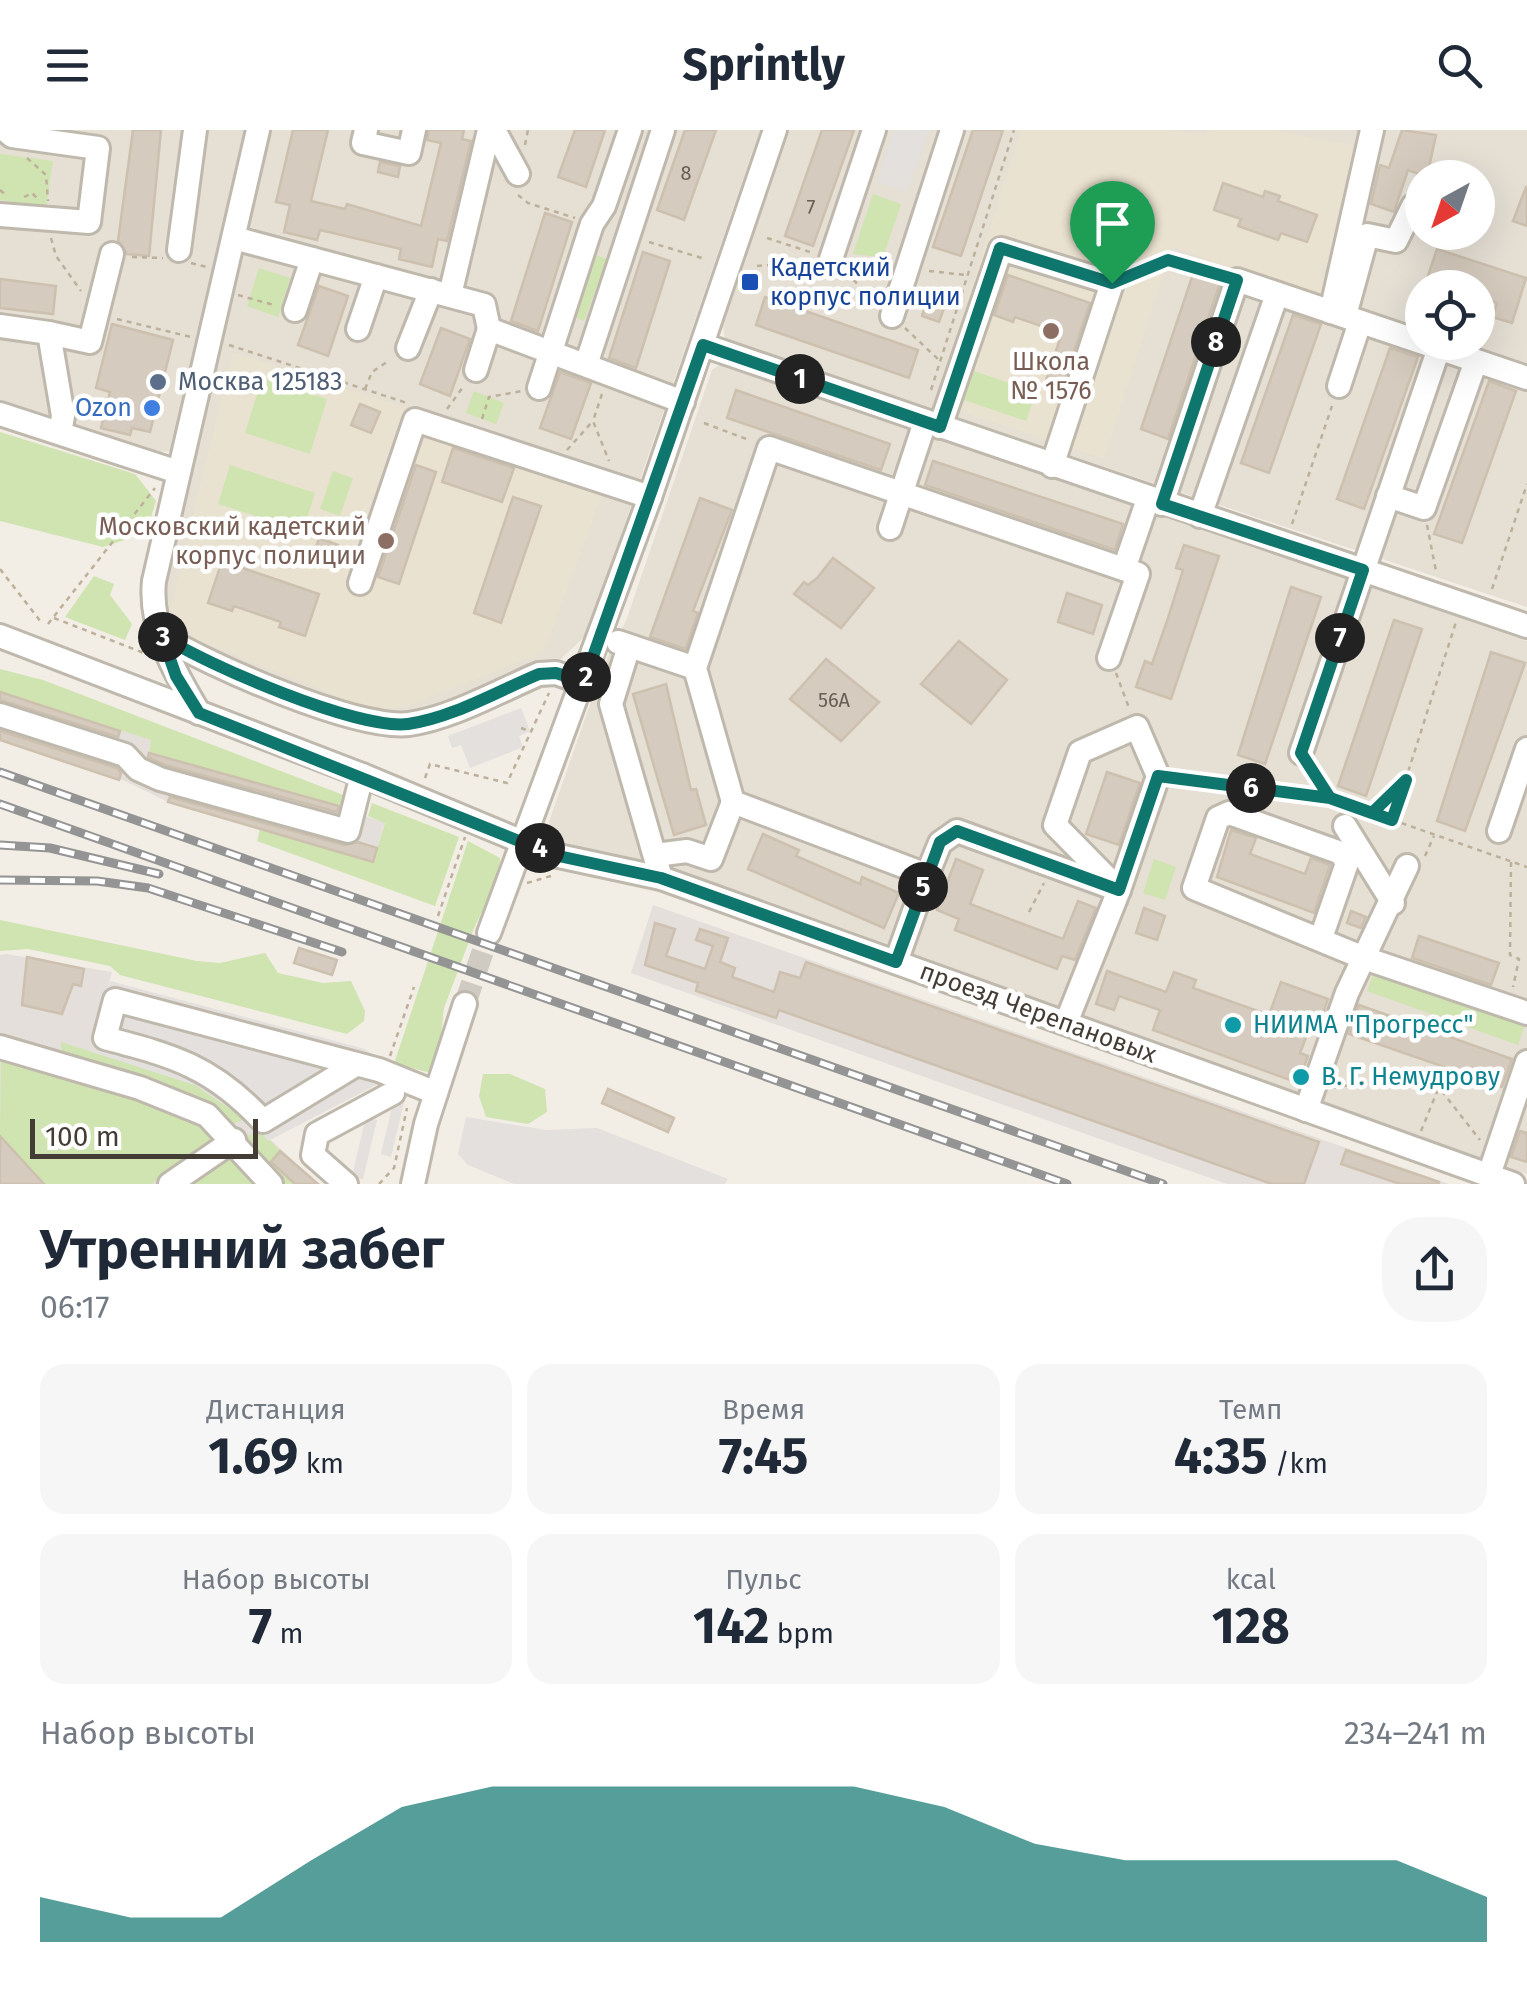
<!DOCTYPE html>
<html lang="ru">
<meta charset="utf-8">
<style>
:root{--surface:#fff;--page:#f6f6f7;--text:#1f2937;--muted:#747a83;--accent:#0f766e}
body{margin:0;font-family:"Fira Sans",sans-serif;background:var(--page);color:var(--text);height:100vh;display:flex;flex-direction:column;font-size:38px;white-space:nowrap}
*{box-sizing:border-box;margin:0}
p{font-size:32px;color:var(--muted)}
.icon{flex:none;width:55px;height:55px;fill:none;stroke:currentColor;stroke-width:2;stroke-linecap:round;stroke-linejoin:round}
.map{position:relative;height:1054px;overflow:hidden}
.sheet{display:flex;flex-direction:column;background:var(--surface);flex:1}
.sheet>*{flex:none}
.needle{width:65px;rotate:220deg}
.buttons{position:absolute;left:1405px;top:30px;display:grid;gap:20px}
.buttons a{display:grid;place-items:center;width:90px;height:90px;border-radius:50%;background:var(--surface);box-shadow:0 10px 40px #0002;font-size:50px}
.scale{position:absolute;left:30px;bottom:25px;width:228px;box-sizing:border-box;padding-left:10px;border:5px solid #443d35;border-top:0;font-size:28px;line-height:35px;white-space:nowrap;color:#443d35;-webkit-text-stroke:8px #fff;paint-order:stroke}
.pin{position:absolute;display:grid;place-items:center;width:85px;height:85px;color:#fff;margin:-102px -42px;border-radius:50% 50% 50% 0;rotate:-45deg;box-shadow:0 0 10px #0007}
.pin .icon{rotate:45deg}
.km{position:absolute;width:50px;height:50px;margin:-25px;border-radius:50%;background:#222;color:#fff;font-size:28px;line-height:50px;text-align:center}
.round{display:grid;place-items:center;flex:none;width:105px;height:105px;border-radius:40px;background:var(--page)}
.summary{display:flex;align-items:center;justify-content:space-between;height:170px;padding:0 40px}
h1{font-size:55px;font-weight:700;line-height:75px}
.metrics{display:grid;grid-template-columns:repeat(3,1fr);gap:15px;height:170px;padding:10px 40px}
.metrics div{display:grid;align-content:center;border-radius:25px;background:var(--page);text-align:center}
.metrics b{font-size:50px;font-weight:700}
.metrics small{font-size:28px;font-weight:400}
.metrics p{font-size:28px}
.chart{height:280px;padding:20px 40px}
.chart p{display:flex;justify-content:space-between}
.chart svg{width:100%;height:180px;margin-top:10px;fill:var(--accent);opacity:.7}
header{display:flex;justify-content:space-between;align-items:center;height:130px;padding:0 40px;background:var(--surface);font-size:45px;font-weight:700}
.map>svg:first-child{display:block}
</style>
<header><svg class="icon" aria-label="menu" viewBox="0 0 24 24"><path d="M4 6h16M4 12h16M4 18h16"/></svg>Sprintly<svg class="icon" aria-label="search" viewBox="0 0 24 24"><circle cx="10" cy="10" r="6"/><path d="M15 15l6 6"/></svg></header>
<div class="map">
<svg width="1527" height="1054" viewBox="0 0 1527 1054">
<rect width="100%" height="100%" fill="#f2ede5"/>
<g fill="#e5dfd4" fill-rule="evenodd">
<path d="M0,0H251L177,316L170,321L150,323L0,275Z"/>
<path d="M267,0H760L587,504L561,529L410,583H371L225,529L175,504L164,492L160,461Z"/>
<path d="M790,0H1527V477L725,211L723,196ZM1422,48H1478V102H1422ZM1422,158H1478V212H1422Z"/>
<path d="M724,232L1527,511V1044L822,792L554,709L549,692L603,537L626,491L712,240Z"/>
</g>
<g fill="#e4dfda">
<path d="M0,562L152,610L149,623L385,692L373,732L168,672L125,651L0,610Z"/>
<path d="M653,775L1449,1054H1227L631,843Z"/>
<path d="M6,824L112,842L90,921L195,955L258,998L318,1054H0V825Z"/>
</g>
<g fill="#eae2d0">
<path d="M1021,0H1172L1206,6L1209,0H1273L1356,16L1331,134L1323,135L1320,146L1327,151L1323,169L1172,117L1104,329L935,273Z"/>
<path d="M233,222L610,343L544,522L406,577L371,580L195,509L170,479Z"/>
</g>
<g fill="#cfe4b0">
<path d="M0,24L53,31L46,77L0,70Z"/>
<path d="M873,64L901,74L883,127L853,124Z"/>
<path d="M592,124L607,129L584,191L570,185Z"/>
<path d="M259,138L290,148L278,187L247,176Z"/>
<path d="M974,241L1036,262L1026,291L964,270Z"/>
<path d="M262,248L327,269L310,324L245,303Z"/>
<path d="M474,261L504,273L496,294L466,283Z"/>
<path d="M0,302L135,344L156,371L146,403L103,417L0,391Z"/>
<path d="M230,335L315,363L303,401L218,374Z"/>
<path d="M333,341L353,348L340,386L320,379Z"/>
<path d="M94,446L114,454L110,465L132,494L125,510L65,487Z"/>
<path d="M0,539L43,550L346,666L343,677L149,623L151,610L0,562Z"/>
<path d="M372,673L459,707L435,776L257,711L260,699L373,732L385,693L368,686Z"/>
<path d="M468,711L500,728L499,747L474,798L444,878L438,931L432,943L394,934Z"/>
<path d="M1154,729L1176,737L1165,770L1143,763Z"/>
<path d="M0,790L197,831L220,833L265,823L278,843L323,853L351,851L365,881L364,891L347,904L120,845L110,836L28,819L0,821Z"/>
<path d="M1375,840L1525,894L1518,915L1367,861Z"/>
<path d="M61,912L195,955L245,989L230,995L62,925Z"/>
<path d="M1,931C51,942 182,969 213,1005L211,1012L151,1054H44L0,1006Z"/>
<path d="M483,944H510L545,959L547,982L528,994L486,987L479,966Z"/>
<path d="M258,998L280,1021L271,1033L295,1054H282L248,1013L246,1008Z"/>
<path d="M228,1029L259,1054H188L222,1031Z"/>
</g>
<g fill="#e3e0dd">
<path d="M895,0H929L907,62L877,52Z"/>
<path d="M521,578L530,601L519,606L523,617L470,638L461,615L452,618L448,606Z"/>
<path d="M110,851L365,919L375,926L382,952L268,1011L258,999L250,1004L241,992L245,988L195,955L89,921Z"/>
<path d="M395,965L405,968L391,1027L381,1024Z"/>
<path d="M366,987L377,990L363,1049L352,1046Z"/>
<path d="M466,987L546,1000L597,998L728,1049L725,1054H514L468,1035L458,1024Z"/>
</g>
<g fill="#d5cbbe" stroke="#cdc0af" stroke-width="2.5">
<path d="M133,0H161L149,126L127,124L118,111Z"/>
<path d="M293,0H328L311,71L345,79L347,74L421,96L441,13L427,10L429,0H464L462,9L471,11L447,111L438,109L432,137L399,129L401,119L320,100L317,110L284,102L290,75L276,72Z"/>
<path d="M575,0H605L586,57L558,47Z"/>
<path d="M685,0H716L684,90L657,80Z"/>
<path d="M822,0H854L813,116L785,106Z"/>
<path d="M973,0H1003L961,126L933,117Z"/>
<path d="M1402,0L1436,5L1427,47L1408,40L1394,82L1371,74L1380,35L1389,38Z"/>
<path d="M380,32L400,36L398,47L378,42Z"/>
<path d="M1223,53L1263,67L1265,61L1280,66L1278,71L1317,85L1307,112L1281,103L1278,110L1238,96L1241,89L1214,80Z"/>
<path d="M1526,57H1527V96L1513,91Z"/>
<path d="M545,83L572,92L538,201L511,191Z"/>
<path d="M1437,119L1526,148L1512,193L1492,187L1497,173L1478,167V158H1424Z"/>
<path d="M643,122L670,131L636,238L609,228Z"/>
<path d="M1193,144L1220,153L1168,309L1141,299Z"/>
<path d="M1008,145L1090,173L1061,261L1044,256L1062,203L1015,187L1013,192L994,185Z"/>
<path d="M0,149L56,156L53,184L0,178Z"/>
<path d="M319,156L348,166L328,226L298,215Z"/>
<path d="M930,161L948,167L939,192L922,186Z"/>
<path d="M765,167L918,220L909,248L756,195Z"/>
<path d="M1293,185L1321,194L1269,343L1241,333Z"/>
<path d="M112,194L173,210L150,302L132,298L130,305L101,298L110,262L96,258Z"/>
<path d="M441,198L470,209L450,266L420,254Z"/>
<path d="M1390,218L1418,227L1364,379L1337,369Z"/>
<path d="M560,242L591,253L571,309L540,298Z"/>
<path d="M1489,251L1516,261L1462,413L1434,404Z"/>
<path d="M736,260L890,314L881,340L727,288Z"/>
<path d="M360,274L380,282L371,303L351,295Z"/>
<path d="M453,318L514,338L502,372L442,352Z"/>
<path d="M933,331L1123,394L1115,420L925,355Z"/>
<path d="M416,335L436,342L399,454L378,447Z"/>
<path d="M513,367L541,376L501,493L474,483Z"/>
<path d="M700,368L732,380L693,481L698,483L686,519L650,507Z"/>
<path d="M319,408L338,415L333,427L315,420Z"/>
<path d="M1184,415L1219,426L1171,569L1136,557L1145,531L1152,534L1168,488L1183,440L1176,438Z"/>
<path d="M833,428L874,458L841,498L794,464L804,452L808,455L817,448Z"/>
<path d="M222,431L319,464L305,506L279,497L281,492L234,476L232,481L208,473Z"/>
<path d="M1291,457L1321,467L1265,634L1238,625Z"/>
<path d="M1067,463L1102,475L1093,504L1058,492Z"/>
<path d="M1394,490L1422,499L1366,666L1338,656Z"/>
<path d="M959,511L1007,550L971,594L921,554Z"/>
<path d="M1491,522L1525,533L1465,701L1437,691Z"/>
<path d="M826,529L879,572L841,611L790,569Z"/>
<path d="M666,554L691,660L696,659L706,695L674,705L633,564Z"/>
<path d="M0,562L120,601L118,607L0,570Z"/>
<path d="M0,601L117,638L121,643L119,650L0,610Z"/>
<path d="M149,623L339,676L337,682L165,635L148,627Z"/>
<path d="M1107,642L1140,653L1119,715L1086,704Z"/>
<path d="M170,667L344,715L358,712L377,718L373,732L168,672Z"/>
<path d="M1231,700L1256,708L1250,724L1305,744L1311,728L1330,735L1314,783L1217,747Z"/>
<path d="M763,704L799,720L796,726L860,754L862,747L899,763L884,798L748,739Z"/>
<path d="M956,729L983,740L970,774L1063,809L1078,771L1096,778L1075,830L1062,826L1057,839L955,800L959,789L937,780Z"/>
<path d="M1144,778L1165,786L1157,810L1136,803Z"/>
<path d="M1351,781L1366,787L1361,798L1347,793Z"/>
<path d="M655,793L675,799L666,826L705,839L713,816L696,810L700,799L728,808L720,832L735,838L732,847L774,862L780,842L800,848L806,832L1319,1012L1304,1054H1272L779,880L776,888L696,861L698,853L645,835Z"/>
<path d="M1419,806L1499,833L1491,855L1412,828Z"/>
<path d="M299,818L337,830L332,845L294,833Z"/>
<path d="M27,827L84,839L81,856L73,854L62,884L22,875Z"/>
<path d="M1107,841L1166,862L1174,842L1196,850L1193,858L1269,885L1281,852L1328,869L1321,889L1314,886L1300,923L1308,926L1298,953L1153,900L1160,880L1119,866L1114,880L1096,874Z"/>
<path d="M1359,875L1512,929L1502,957L1349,904Z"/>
<path d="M608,959L674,988L668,1002L602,973Z"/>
<path d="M1520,1001L1527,1003V1032L1511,1027Z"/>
<path d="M0,1006L44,1054H0Z"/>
<path d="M1346,1020L1439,1052V1054H1400L1341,1034Z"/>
<path d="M280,1021L318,1054H295L271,1032Z"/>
</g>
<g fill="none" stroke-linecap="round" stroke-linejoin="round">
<path stroke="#cfcac2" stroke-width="22" stroke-dasharray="22 11" stroke-linecap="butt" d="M465,874L489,803"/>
<g stroke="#bfb8ac" stroke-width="28">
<g id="minor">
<path d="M366,0L363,13L409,23L414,0"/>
<path d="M494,0L518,44"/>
<path d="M0,85L89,92L98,18L12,6L5,0"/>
<path d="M234,108L484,175L489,199L683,272"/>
<path d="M179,120L195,0"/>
<path d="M831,129L874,0"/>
<path d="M450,165L489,0"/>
<path d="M1347,178L1367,105L1396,111L1413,76"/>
<path d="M295,180L312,129"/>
<path d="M1331,182L1372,0"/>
<path d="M892,186L952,0"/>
<path d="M0,196L49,203L63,286L60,303"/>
<path d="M358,199L376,146"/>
<path d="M49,203L90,212L112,124"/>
<path d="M703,215L1527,496"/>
<path d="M408,218L431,160"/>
<path d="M586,235L663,0"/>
<path d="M476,240L489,199"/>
<path d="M1339,256L1360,192"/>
<path d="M539,258L592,94L604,76L630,0"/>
<path d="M0,284L178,342"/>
<path d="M940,297L1001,119L1112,153L1052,336"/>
<path d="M1388,366L1424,378L1476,231"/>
<path d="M1162,374L1237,150L1527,248"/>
<path d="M1200,386L1277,164"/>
<path d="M890,398L925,292"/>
<path d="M1124,439L1148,369"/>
<path d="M360,453L415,290L650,367"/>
<path d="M0,506L362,645L554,725L661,748L1513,1054"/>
<path d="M162,506C208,535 356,600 409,594C452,588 499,561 539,544L556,543L584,553"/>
<path d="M618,512L695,538"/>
<path d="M629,516L611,574L661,748"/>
<path d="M199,583C175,543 149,498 154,451L258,0"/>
<path d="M0,585L125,625L138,639L160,649L348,701L362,645"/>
<path d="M1137,597L1158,646L1119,760L1055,695L1080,622Z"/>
<path d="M1301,623L1439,218"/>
<path d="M1345,696L1393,773"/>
<path d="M1499,701L1527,619"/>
<path d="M655,725L687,721L711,729L733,672"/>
<path d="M927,745L940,713L957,701L1119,760L1066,893"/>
<path d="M489,803L650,367L775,0"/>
<path d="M1321,808L1347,733L1341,723L1229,683L1218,688L1194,758L1364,828L1527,883"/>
<path d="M896,832L927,745L733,672L695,538L769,318L1138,444L1109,528"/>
<path d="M0,917L140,958L207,985L271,1054"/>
<path d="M357,934L263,991C213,937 174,926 105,908L115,870L379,940L436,963"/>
<path d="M1306,980L1347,863L1407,736"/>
<path d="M1489,1045L1527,932"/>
<path d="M170,1054L234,1010"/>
<path d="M346,1054L313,1025L317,1004L393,963"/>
<path d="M413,1054L426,994L465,874"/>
</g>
</g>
<g stroke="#bdb09b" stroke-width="2.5" stroke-dasharray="5 5" stroke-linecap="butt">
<path d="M525,15L528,0"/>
<path d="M27,28L46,45L48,71"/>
<path d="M0,60L7,66"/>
<path d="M518,65L528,73L575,88"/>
<path d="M24,67L32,63L38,69"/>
<path d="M51,108L56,126L81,161"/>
<path d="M767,108L813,123"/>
<path d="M649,112L705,129"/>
<path d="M132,127L163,128"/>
<path d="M850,131L886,136"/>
<path d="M191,133L207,137"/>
<path d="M757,136L814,131"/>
<path d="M929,141L966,145"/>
<path d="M846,143L877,172"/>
<path d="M1130,145L1168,130L1217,144"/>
<path d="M238,165L274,175"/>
<path d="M117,189L191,207"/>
<path d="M905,198L939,230"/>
<path d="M229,215L407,273"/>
<path d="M365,259L372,242L390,230"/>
<path d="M931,260L1014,0"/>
<path d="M602,264L593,291L609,331"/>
<path d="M447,279L463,257"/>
<path d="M482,289L489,267L522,261"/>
<path d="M704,293L749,310"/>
<path d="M567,320L592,292"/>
<path d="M1292,394L1332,276"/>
<path d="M1427,395L1436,441"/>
<path d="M0,439L41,492"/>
<path d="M1492,459L1527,354"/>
<path d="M54,488L149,525"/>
<path d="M48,494L155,358"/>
<path d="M1116,543L1129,578"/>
<path d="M521,598L529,601"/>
<path d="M1313,641L1337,681"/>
<path d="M425,648L430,634L507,653L549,563"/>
<path d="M1177,649L1330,668L1527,737"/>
<path d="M1372,683L1404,651"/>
<path d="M1393,689L1456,492"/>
<path d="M1425,726L1434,706"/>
<path d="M1511,732L1510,825L1519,829L1513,857"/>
<path d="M527,753L551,746"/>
<path d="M1029,782L1044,753"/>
<path d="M438,786L465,707"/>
<path d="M390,926L414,857"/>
<path d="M1333,958L1426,941L1480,1010"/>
<path d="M1421,1001L1443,947"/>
<path d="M379,1054L394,1038L407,978"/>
</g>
<use href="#minor" stroke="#fff" stroke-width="22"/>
<g stroke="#949494" stroke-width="9">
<g id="rail">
<path d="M0,642L1163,1054"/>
<path d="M0,674L1067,1054"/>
<path d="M0,715L50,718L159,744"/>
<path d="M0,750L97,751L148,758L342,822"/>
</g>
</g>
<use href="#rail" stroke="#fff" stroke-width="5" stroke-dasharray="15" stroke-linecap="butt"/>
</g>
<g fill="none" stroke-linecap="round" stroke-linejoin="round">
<g stroke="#fff" stroke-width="20">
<path id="route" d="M1112,153L1000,118L940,297L703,215L584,552L556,543L539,544C498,561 452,588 408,594C357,600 207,535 162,506L176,546L199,583L554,725L661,748L896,832L940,712L957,701L1119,760L1158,646L1330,668L1372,683L1406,650L1392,690L1330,668L1301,623L1363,440L1162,374L1237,150L1168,130L1112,153"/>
</g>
<use href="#route" stroke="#0f766e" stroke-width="12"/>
</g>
<rect fill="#1a4fb4" stroke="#fff" stroke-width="4" x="740" y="142" width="20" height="20" rx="5"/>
<g fill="#8d6e63" stroke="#fff" stroke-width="4">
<circle cx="1051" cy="201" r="10"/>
<circle cx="386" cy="411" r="10"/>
</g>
<circle fill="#5c6f8a" stroke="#fff" stroke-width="4" cx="158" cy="252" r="10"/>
<circle fill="#3f7fe0" stroke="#fff" stroke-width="4" cx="152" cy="278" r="10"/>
<g fill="#0f9aa8" stroke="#fff" stroke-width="4">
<circle cx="1233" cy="895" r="10"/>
<circle cx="1301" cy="947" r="10"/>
</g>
<g text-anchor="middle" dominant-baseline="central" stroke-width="9" stroke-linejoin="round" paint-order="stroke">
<g font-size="20" fill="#686057">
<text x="686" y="43">8</text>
<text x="811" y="77">7</text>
<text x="834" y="570">56А</text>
</g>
<g font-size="25" fill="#164399" stroke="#fff" text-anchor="start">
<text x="770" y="138">Кадетский<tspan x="770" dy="29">корпус полиции</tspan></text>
</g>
<g font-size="25" fill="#785e54" stroke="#fff">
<text x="1051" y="232">Школа<tspan x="1051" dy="29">№ 1576</tspan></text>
<text x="366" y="397" text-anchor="end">Московский кадетский<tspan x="366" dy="29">корпус полиции</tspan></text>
</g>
<g font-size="25" fill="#4e5e75" stroke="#fff" text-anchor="start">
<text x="178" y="252">Москва 125183</text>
</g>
<g font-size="25" fill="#366cbe" stroke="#fff" text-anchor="end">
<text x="132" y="278">Ozon</text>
</g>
<g font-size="25" fill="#443d35" stroke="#fff">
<text transform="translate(1038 883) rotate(20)">проезд Черепановых</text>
</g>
<g font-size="25" fill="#0d838f" stroke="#fff" text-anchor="start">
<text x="1253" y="895">НИИМА "Прогресс"</text>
<text x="1321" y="947">В. Г. Немудрову</text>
</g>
</g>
</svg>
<div class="buttons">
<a><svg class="needle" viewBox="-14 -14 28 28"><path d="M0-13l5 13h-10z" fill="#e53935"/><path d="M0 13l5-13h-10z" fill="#747a83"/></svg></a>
<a><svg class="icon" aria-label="locate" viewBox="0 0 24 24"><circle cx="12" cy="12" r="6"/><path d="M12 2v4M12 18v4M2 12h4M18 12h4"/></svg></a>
</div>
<div class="scale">100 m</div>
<div class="pin" style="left:1112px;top:153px;background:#1e9e55"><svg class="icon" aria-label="arrive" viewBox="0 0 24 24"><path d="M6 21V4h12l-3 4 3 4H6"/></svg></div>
<b class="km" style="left:800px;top:249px">1</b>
<b class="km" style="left:586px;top:547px">2</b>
<b class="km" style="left:163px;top:507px">3</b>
<b class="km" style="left:540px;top:718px">4</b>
<b class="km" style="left:923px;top:757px">5</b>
<b class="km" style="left:1251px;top:658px">6</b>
<b class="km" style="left:1340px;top:508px">7</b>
<b class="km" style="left:1216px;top:212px">8</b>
</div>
<section class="sheet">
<div class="summary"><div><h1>Утренний забег</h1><p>06:17</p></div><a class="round"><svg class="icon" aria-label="share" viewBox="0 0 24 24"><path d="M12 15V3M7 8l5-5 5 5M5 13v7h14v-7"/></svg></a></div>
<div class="metrics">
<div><p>Дистанция</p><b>1.69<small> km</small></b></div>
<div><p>Время</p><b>7:45</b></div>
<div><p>Темп</p><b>4:35<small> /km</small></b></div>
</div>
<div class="metrics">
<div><p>Набор высоты</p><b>7<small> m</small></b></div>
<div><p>Пульс</p><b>142<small> bpm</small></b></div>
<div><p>kcal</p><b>128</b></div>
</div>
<div class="chart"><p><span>Набор высоты</span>234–241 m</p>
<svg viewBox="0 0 160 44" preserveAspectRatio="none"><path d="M0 44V33L10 38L20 38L30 24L40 11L50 6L60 6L70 6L80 6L90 6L100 11L110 20L120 24L130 24L140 24L150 24L160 33V44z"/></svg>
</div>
</section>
